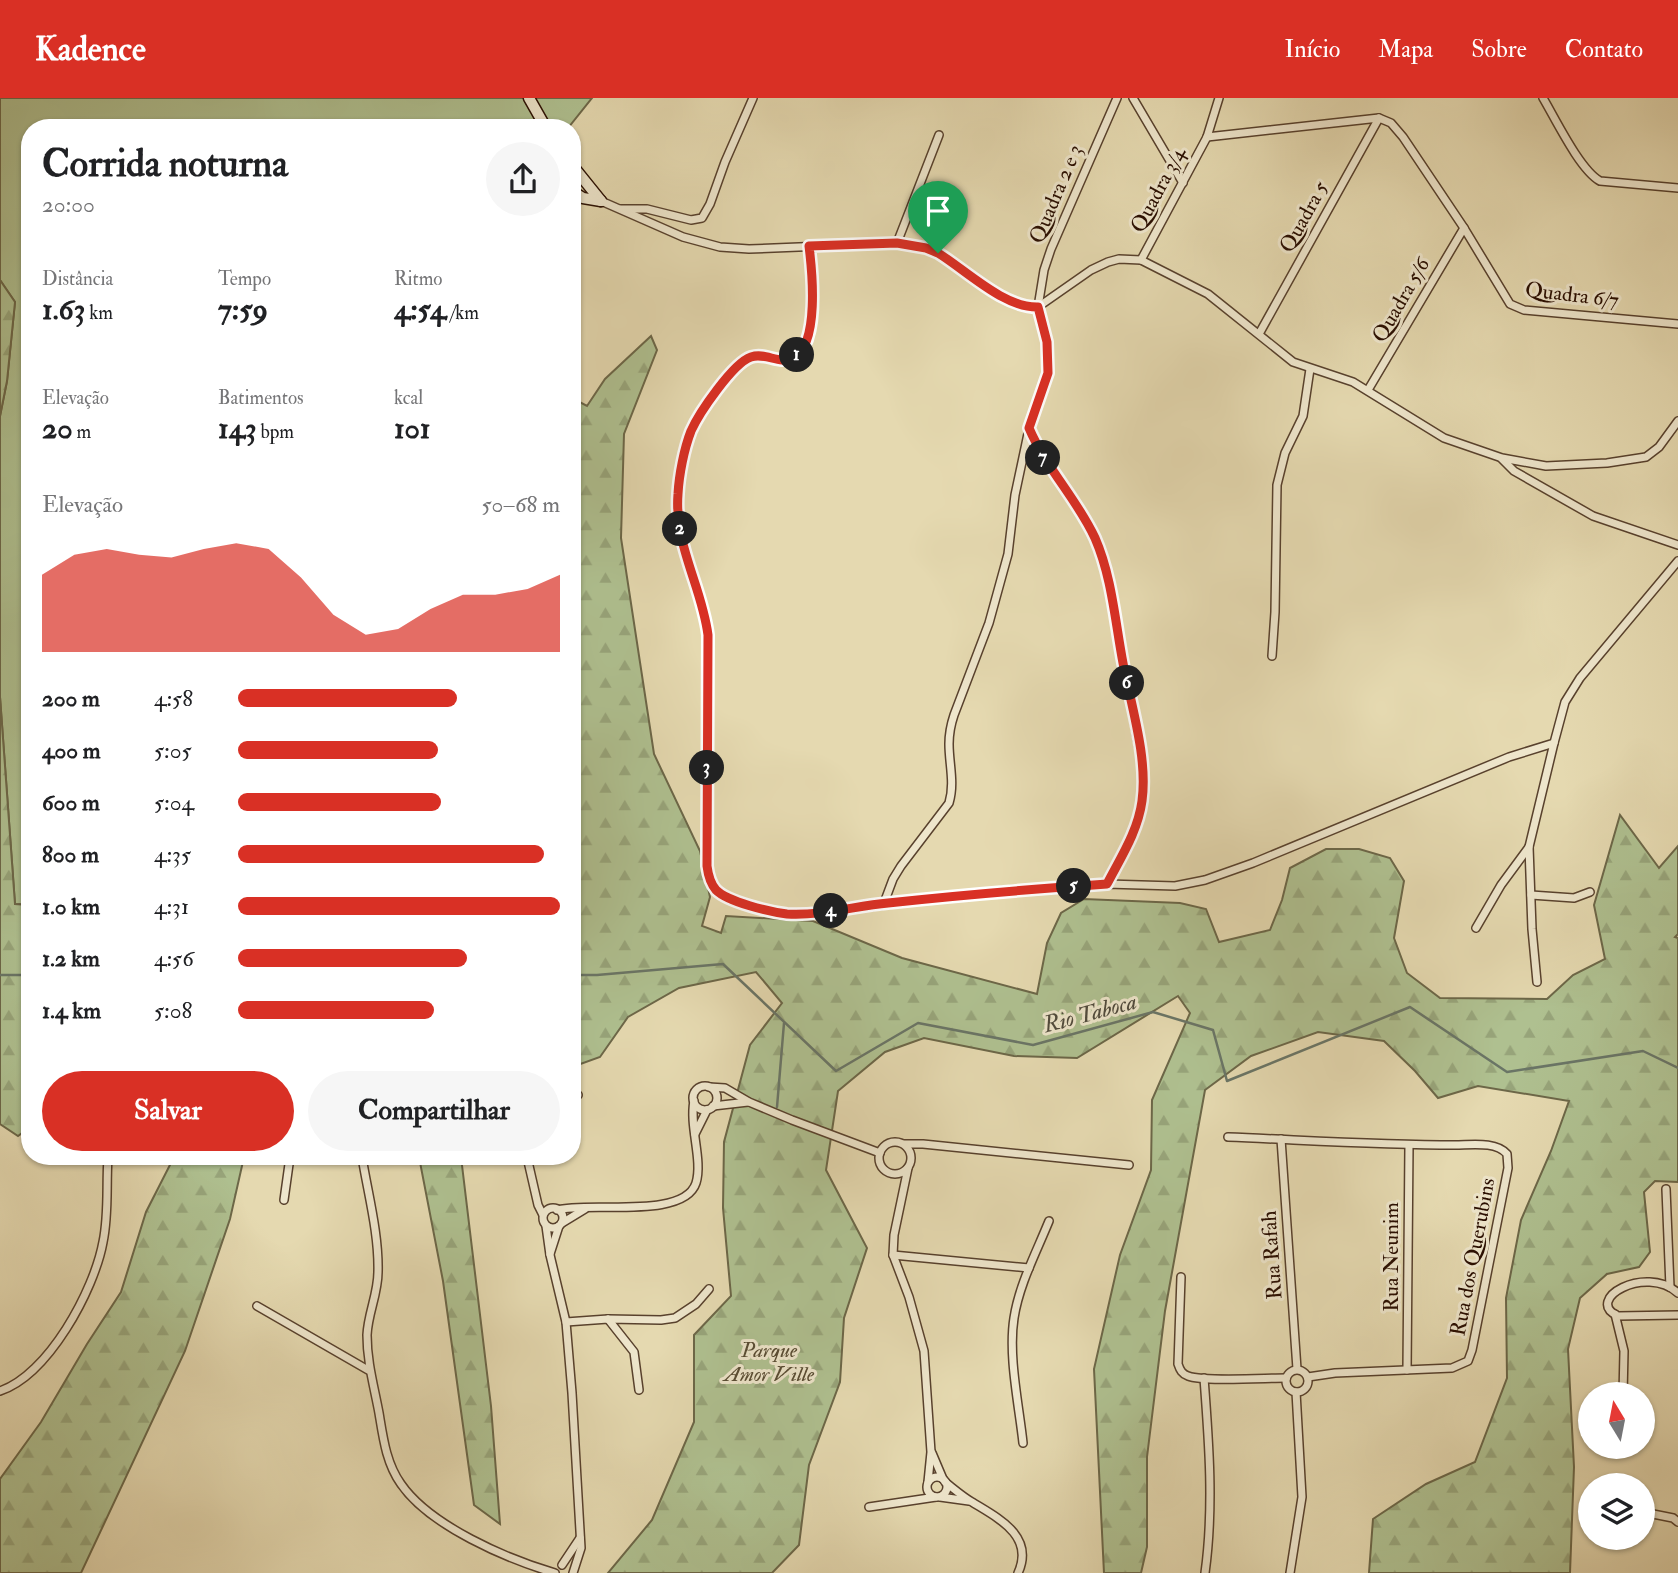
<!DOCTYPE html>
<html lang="pt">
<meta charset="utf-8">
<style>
:root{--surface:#fff;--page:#f6f6f6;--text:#202124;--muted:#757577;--accent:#d93025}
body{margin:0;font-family:"IM FELL Double Pica",serif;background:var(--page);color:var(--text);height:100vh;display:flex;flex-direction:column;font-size:26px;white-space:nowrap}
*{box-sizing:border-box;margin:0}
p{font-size:23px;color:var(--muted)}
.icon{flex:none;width:38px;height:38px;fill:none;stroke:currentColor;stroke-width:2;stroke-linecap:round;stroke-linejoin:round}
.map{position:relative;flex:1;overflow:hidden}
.details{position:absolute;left:21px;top:21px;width:560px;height:1046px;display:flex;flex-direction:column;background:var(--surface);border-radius:28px;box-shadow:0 2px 5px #0004}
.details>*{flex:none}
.needle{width:46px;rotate:350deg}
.fabs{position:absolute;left:1578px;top:1284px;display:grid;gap:14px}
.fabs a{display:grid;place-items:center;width:77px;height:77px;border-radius:50%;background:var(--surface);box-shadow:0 2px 5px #0004;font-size:35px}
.pin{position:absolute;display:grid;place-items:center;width:60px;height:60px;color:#fff;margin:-72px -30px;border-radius:50% 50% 50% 0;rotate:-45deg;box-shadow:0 0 7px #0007}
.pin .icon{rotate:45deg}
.km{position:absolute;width:35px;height:35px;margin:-18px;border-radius:50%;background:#222;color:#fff;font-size:19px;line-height:35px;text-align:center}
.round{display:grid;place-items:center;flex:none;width:74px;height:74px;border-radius:37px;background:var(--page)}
.head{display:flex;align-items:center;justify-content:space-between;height:119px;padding:0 21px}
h1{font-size:38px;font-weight:700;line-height:52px}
.figures{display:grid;grid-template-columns:repeat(3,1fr);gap:10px;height:119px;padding:7px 21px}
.figures div{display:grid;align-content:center}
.figures b{font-size:30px;font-weight:700}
.figures small{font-size:19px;font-weight:400}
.figures p{font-size:19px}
.chart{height:196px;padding:14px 21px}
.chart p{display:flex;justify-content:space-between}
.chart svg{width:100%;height:126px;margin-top:7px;fill:var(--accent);opacity:.7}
.action{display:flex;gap:14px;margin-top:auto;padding:14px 21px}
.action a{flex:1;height:80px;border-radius:42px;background:var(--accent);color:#fff;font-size:28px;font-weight:700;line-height:80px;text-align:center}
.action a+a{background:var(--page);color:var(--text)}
ul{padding:0 21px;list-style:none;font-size:23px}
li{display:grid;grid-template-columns:112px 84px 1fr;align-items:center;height:52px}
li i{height:18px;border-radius:9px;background:var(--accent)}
header{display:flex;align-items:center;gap:42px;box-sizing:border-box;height:98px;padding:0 35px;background:var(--accent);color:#fff}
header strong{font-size:33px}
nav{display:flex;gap:38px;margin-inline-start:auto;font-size:24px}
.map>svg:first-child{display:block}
</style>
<header>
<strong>Kadence</strong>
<nav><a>Início</a><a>Mapa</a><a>Sobre</a><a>Contato</a></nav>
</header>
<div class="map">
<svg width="1678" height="1475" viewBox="0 0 1678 1475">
<defs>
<pattern id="forest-firs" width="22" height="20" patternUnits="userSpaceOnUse" patternTransform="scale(1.75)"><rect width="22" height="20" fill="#afc090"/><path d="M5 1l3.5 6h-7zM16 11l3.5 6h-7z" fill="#97a47a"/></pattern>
</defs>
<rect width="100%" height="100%" fill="#e5d9b0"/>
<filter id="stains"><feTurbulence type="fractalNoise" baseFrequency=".00286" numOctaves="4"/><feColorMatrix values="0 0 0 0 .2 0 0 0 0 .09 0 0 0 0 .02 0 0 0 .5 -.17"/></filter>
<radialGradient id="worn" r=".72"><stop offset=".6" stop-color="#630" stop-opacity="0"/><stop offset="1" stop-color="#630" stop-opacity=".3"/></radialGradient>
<path fill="#afc090" stroke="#6c6748" stroke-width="2" d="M0,0H592L568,30H30V807L15,806L0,599V318L7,283L15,204L0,182Z"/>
<g fill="url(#forest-firs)" stroke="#6c6748" stroke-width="2">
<path d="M0,182L15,204L7,283L0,318Z"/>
<path d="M651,238L657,252L624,336L621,440L654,656L700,753L710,799L702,828L721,835L726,818L813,823L902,860L1037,896L1047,845L1061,815L1084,801L1180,805L1206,811L1219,844L1270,832L1282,802L1290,770L1326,751H1359L1390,760L1404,783L1394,840L1407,875L1440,900L1547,901L1573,877L1605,861L1594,807L1620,717L1659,770L1678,748V836L1675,839L1678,840V1084L1655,1083L1644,1094L1650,1154L1639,1169L1607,1176L1580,1200L1568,1251L1574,1369L1570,1475H1369L1373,1421L1426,1386L1475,1364L1507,1280L1506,1200L1521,1122L1551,1053L1569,1003L1478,988L1438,1000L1415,973L1384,943L1318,934L1251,958L1205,992L1165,1213L1147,1359V1449L1141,1475H1104L1094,1271L1120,1157L1151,1072L1152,1002L1190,915L1178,898L1077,960L1014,958L924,940L885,954L838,993L826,1072L867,1150L844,1220L840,1284L809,1367L799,1447L772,1475H608L652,1422L694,1324V1237L731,1198L723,1110L724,1044L750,947L782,905L756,874L679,890L628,919L600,959L572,969V300L587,308L605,281Z"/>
<path d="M0,599L15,806L30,807V1029L18,1038L0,1026Z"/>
<path d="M174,1059H244L230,1121L185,1253L81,1475H0V1381L41,1324L87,1246L121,1194L146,1114Z"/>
<path d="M419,1059H461L491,1308L500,1426L474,1407L443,1183Z"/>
</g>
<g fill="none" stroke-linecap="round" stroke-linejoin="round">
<g stroke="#6a7566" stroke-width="2.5">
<path d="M0,877H30"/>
<path d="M572,877H597L723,866L836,973L918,925L1033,947L1153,914L1213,932L1227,983L1410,909L1507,974L1643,953L1678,970"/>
<path d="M777,1009L784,925"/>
</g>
<g stroke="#58412d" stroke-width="10">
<g id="street">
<path d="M1133,0L1183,85"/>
<path d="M1543,0C1556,22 1580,72 1600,83L1678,90"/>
<path d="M1207,39L1379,20L1391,25L1403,39L1464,130L1510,206L1524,212L1678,226"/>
<path d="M601,103L683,139L720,149L749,151L897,145L925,150L949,162L1003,199L1027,209H1038L1091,172L1108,164L1119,161L1141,162L1208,196L1293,264L1353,284L1444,340L1502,360L1546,368L1607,365L1646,359L1659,349L1678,323"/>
<path d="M621,111H647L691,122L702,120L710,106L725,64L753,0"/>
<path d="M897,145L939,37"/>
<path d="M809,148C812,172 820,247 793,260C779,267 766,254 751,259C733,265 699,315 691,333C684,351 679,377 678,396C674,447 702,489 708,537L707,768C709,776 710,786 717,793C734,808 784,816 807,816L1009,792L1107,786L1175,788L1205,782L1253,765L1509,659L1554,645L1565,604L1580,580L1678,463"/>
<path d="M1141,162L1207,39L1219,0"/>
<path d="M1259,236L1379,20"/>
<path d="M1368,292L1464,130"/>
<path d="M1502,361L1514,373L1593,418L1678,447"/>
<path d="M1272,558L1275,514L1277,387L1285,355L1303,318L1310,271"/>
<path d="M1529,749L1532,831L1537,884"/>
<path d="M1107,786L1132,737L1139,719L1143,687L1141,661L1108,476C1101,457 1094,438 1084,420C1066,389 1043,363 1029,330L1048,275L1047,244L1038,209L1044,172L1051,151L1117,0"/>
<path d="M1531,797L1574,800L1590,794"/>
<path d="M884,805L893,781L901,768L949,705C955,685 949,666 949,646C949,636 951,626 954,617L989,525L1008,456L1015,397L1029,331"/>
<path d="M1476,830L1501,787L1529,749L1554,645"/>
<circle cx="705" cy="1000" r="12"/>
<path d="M709,989L725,990L749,1004L792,1022L880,1055"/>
<path d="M572,997H578"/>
<path d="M713,1008L748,1004"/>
<path d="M695,1036L707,1012"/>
<path d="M1228,1039C1304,1042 1379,1047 1455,1047C1471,1047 1496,1043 1507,1056L1508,1070L1472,1252L1468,1263L1452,1270L1335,1275L1308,1279"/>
<path d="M1281,1041L1297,1271"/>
<circle cx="895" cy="1060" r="16"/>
<path d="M904,1046H923L1129,1067"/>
<path d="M362,1059C368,1096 379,1136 378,1174C378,1196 368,1215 367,1237C367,1264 374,1288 379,1315C383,1339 386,1365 401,1386C430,1428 507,1461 555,1475"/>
<path d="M527,1059L538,1107L543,1117"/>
<path d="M908,1070L894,1137L893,1157L909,1199L924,1253L931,1354L928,1384"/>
<path d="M1666,1091L1670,1189"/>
<path d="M284,1102L290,1059"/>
<circle cx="553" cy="1120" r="10"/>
<path d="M557,1112C588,1103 684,1122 696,1085C703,1062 689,1029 694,1003"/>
<path d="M562,1125L585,1111"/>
<path d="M546,1128L550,1157L566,1224L572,1295L581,1450L573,1475"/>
<path d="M550,1156L559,1128"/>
<path d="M893,1157L1029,1170"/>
<path d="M1181,1179L1178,1266C1180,1272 1182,1276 1188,1278C1204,1284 1265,1280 1286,1280"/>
<path d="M1678,1195C1645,1166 1583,1202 1618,1218L1678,1217"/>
<path d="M257,1208L368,1272"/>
<path d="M1615,1216L1624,1253L1623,1297"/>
<path d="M608,1221L634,1254L639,1292"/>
<path d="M566,1224L608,1221L661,1222L675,1220L696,1206L709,1191"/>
<circle cx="1297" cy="1283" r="11"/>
<path d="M1407,1272L1409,1047"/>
<path d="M1204,1280C1209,1345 1214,1410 1205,1475"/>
<path d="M0,1293C48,1277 94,1193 103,1144C109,1116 106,1087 108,1059"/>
<path d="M1023,1345C1019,1307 1008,1258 1014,1220C1019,1187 1036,1155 1049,1123"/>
<path d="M932,1355L943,1381"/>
<circle cx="937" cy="1389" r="10"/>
<path d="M945,1384C954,1391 963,1399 972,1404C998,1420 1035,1438 1018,1475"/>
<path d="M1611,1386V1388"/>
<path d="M940,1399L969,1403"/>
<path d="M869,1409L936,1399"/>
<path d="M1643,1414L1673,1420L1678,1424"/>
<path d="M562,1467L580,1440"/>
<path d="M1290,1475L1302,1399L1296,1294"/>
</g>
</g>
<g stroke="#290e01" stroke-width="13">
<g id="secondary">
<path d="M529,0L546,30"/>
<path d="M572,67L601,103"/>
<path d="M572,93L583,100L601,103"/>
</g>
</g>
<use href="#street" stroke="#eee6cc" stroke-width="7"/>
<use href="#secondary" stroke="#eee6cc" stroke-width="10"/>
</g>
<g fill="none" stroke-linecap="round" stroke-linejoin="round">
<g stroke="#fff" stroke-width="14">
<path id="route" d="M897,145L926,150L938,155C967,173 1004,210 1038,209L1047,244L1048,275L1029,330C1046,370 1077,401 1095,440C1112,479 1115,523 1123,565C1131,607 1148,660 1142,703C1138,733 1121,759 1107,786C1034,791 961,797 888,805C855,808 821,818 787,816C770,814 728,804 716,792C710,785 708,776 707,768L708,537C702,489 674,447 678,396C679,377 684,351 691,333C699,315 733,265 751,259C766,254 779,267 793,260C820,247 812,172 809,148Z"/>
</g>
<use href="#route" stroke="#d93025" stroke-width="9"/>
</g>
<g text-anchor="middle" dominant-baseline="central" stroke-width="6" stroke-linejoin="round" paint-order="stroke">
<g font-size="21" fill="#290e01" stroke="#eee6cc">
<text transform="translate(1158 92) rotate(-62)">Quadra 3/4</text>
<text transform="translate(1056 96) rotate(-67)">Quadra 2 e 3</text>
<text transform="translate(1304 119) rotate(-61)">Quadra 5</text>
<text transform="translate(1572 197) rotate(7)">Quadra 6/7</text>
<text transform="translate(1401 202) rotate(-60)">Quadra 5/6</text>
<text transform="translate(1272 1157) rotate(-94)">Rua Rafah</text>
<text transform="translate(1391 1159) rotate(-90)">Rua Neunim</text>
<text transform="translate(1473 1159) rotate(-79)">Rua dos Querubins</text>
</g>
<g font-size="21" font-style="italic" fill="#584c33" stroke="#eee6cc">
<text x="769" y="1252">Parque<tspan x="769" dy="24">Amor Ville</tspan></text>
</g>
<g font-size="23" font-style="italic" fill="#4f4a3c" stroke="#eee6cc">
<text transform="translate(1090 915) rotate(-15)">Rio Taboca</text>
</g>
</g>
<rect width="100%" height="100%" filter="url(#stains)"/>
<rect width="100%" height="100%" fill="url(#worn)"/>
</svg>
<div class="fabs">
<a><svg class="needle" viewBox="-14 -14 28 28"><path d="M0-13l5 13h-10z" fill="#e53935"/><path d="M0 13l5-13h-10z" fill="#757577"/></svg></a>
<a><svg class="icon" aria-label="layers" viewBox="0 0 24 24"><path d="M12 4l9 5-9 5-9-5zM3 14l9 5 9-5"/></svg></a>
</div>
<div class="pin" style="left:938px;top:155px;background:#1e9e55"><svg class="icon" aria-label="arrive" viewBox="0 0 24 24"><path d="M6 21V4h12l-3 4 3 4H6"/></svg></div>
<b class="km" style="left:797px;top:257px">1</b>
<b class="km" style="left:680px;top:431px">2</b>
<b class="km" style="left:707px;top:670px">3</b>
<b class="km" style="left:831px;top:813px">4</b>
<b class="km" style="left:1074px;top:788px">5</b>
<b class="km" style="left:1127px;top:585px">6</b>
<b class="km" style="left:1043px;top:360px">7</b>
<section class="details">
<div class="head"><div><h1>Corrida noturna</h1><p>20:00</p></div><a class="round"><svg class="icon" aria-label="share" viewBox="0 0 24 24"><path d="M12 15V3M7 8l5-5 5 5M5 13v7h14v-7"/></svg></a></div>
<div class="figures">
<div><p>Distância</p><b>1.63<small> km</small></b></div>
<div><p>Tempo</p><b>7:59</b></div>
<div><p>Ritmo</p><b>4:54<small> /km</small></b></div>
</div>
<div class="figures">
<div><p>Elevação</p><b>20<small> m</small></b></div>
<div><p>Batimentos</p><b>143<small> bpm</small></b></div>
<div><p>kcal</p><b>101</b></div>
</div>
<div class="chart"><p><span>Elevação</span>50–68 m</p>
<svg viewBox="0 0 160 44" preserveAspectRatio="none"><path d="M0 44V17L10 10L20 8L30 10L40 11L50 8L60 6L70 8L80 18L90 31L100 38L110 36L120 29L130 24L140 24L150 22L160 17V44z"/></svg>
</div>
<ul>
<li><b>200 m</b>4:58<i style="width:68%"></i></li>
<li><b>400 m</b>5:05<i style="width:62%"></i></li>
<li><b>600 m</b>5:04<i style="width:63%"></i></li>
<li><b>800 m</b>4:35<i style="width:95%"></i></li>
<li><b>1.0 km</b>4:31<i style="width:100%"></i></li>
<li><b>1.2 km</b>4:56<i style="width:71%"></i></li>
<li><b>1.4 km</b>5:08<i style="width:61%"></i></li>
</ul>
<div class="action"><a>Salvar</a><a>Compartilhar</a></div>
</section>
</div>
